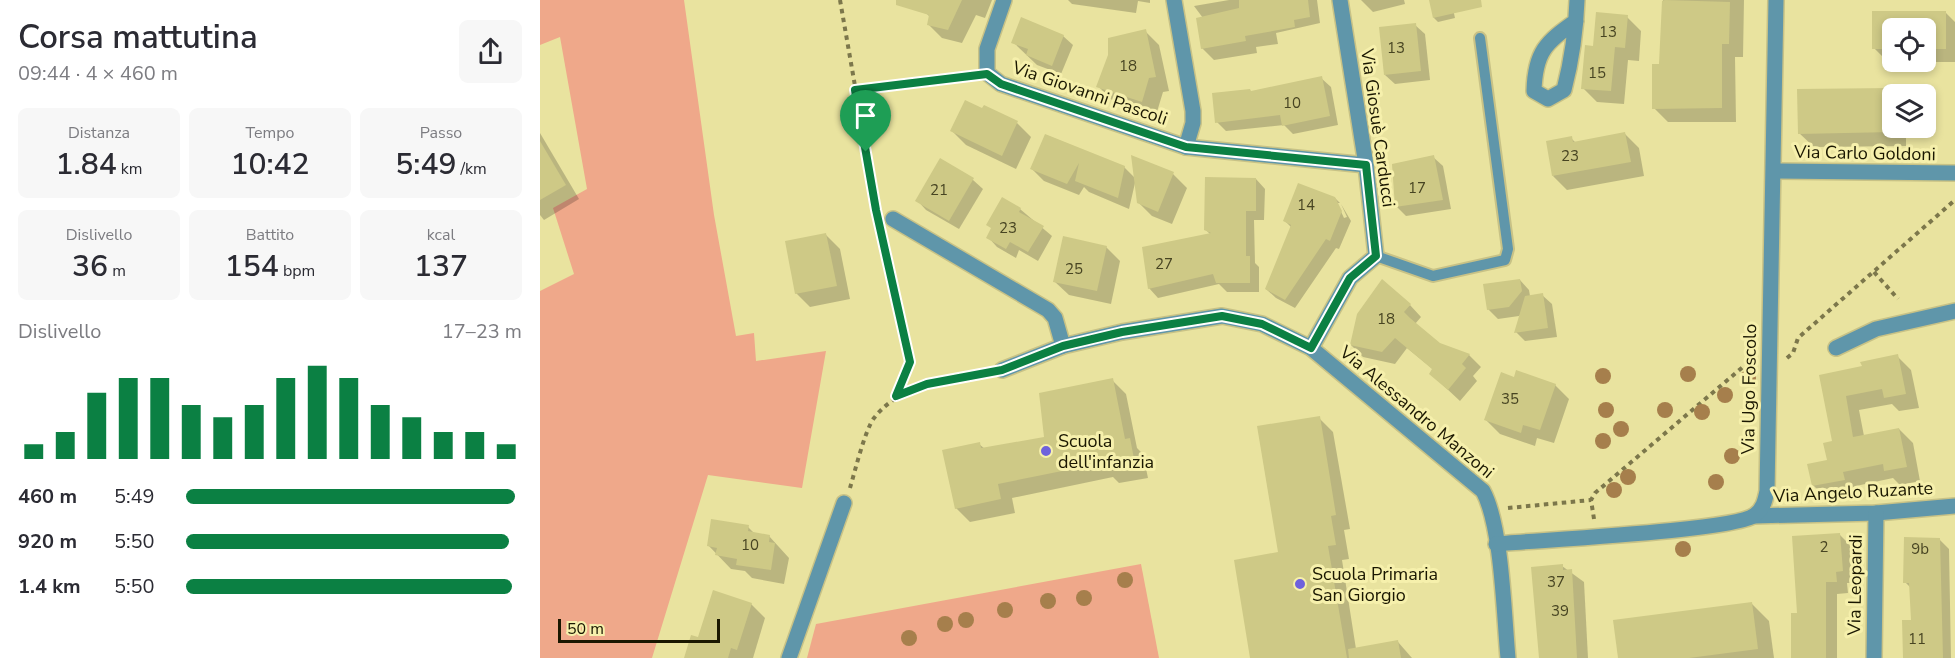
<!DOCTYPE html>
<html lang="it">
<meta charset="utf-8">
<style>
:root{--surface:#fff;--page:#f7f7f7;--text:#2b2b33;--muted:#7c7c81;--accent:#0b8043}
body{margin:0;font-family:"Nunito Sans",sans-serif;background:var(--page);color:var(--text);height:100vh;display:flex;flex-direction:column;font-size:22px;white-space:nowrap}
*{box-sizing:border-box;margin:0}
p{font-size:20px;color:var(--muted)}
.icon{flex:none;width:33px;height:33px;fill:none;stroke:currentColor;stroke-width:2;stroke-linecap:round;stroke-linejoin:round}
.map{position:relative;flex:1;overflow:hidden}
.details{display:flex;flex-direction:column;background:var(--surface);width:540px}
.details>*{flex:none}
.buttons{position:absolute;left:1342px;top:18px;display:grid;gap:12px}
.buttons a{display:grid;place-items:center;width:54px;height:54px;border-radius:9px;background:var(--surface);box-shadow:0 3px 9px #0003;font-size:30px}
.scale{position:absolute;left:18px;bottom:15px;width:162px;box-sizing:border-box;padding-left:6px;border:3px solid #1a1700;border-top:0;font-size:16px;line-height:21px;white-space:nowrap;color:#1a1700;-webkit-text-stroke:4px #f6f0ac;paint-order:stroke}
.pin{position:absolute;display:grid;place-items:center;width:51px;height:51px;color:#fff;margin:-62px -26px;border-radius:50% 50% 50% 0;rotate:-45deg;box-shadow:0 0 6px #0007}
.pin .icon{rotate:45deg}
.round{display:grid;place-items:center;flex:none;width:63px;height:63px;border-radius:9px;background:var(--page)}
.headline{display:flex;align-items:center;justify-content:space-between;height:102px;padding:0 18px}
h1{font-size:33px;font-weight:600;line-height:45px}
.figures{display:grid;grid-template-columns:repeat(3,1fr);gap:9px;height:102px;padding:6px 18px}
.figures div{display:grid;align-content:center;border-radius:9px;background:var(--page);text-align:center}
.figures b{font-size:30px;font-weight:600}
.figures small{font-size:16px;font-weight:400}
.figures p{font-size:16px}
.chart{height:168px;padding:12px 18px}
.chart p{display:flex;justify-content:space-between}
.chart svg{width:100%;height:108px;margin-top:6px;stroke:var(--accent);stroke-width:6}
ul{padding:0 18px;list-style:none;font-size:20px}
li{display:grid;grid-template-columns:96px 72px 1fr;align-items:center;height:45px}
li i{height:15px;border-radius:8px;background:var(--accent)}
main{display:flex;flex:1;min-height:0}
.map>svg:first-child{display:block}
</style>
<main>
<section class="details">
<div class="headline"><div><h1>Corsa mattutina</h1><p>09:44 · 4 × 460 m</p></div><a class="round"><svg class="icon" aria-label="share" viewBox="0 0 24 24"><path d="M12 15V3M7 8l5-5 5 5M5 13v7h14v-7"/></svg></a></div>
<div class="figures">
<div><p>Distanza</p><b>1.84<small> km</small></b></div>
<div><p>Tempo</p><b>10:42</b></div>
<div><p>Passo</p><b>5:49<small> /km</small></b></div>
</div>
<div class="figures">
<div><p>Dislivello</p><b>36<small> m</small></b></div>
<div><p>Battito</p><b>154<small> bpm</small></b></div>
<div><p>kcal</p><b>137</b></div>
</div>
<div class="chart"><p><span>Dislivello</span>17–23 m</p>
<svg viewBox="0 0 160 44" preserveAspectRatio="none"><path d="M5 44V38M15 44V33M25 44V17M35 44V11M45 44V11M55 44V22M65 44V27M75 44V22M85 44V11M95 44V6M105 44V11M115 44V22M125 44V27M135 44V33M145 44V33M155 44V38"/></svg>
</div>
<ul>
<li><b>460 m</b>5:49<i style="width:98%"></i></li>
<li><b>920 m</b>5:50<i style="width:96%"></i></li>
<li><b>1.4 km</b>5:50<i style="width:97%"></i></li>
</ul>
</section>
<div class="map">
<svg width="1415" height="658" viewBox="0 0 1415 658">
<rect width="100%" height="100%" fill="#e9e39f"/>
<g fill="#efa88a">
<path d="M0,0H144L174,215L196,336L214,333L216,361L286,351L262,488L168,475L112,658H0V291L34,274L13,208L47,189L20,37L0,45Z"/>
<path d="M601,564L619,658H267L276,624Z"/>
</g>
<g fill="#0003" fill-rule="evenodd">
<path d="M386,0H452L445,18L436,15L422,43L402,38L388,24L390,17L385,12Z"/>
<path d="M528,0H610V3L598,1L596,13L532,4Z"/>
<path d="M689,0H777L780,23L736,33L738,44L716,47L717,53L674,60L662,48L663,18L654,6Z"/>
<path d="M821,0H864L865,4L833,12Z"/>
<path d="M890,0H911L915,18L898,22L894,18Z"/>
<path d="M1123,0H1204L1203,57H1195L1196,122H1128L1114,108L1121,66Z"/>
<path d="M1334,13H1406L1415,22V62H1348L1334,48ZM1353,28H1386V62H1353Z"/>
<path d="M1087,17L1101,31L1099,61L1088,60L1084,104L1057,102L1043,88L1054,47Z"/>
<path d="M875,25L885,34L890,80L855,84L845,75Z"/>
<path d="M605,31L619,45L629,91L623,92L616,115L572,100L558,86Z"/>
<path d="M523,36L533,45L521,74L497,65L473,42Z"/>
<path d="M781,78L791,87L798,125L753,134L744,125L686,131L677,122L712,93Z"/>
<path d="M1351,89L1357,94H1353V128H1366V146L1274,147L1259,133Z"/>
<path d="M444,107L477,123L491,137L476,169L426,145L412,131Z"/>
<path d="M0,133L39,199L4,220L0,215Z"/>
<path d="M1085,134L1099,148L1104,176L1027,190L1013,176L1031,138L1036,143Z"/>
<path d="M506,135L584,167L595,178L633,174L647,188L632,224L612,216L598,202L595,183L589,209L549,192L544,187L539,195L504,181L492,169Z"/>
<path d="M893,157L903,166L911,209L866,216L857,207Z"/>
<path d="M401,160L433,180L443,189L419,229L386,210L377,200Z"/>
<path d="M716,179L725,189L724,220H714L715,263L719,267V292H687L679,284L618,298L609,288L670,234L665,229Z"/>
<path d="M795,198L800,203H797L804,218L807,217L801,204L811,221L799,249L796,248L755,308L736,298L726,289L752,228L745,221Z"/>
<path d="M480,209L512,236L498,261L479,250L476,258L457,247L448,237Z"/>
<path d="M286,235L300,249L310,299L270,307L256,293Z"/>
<path d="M566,247L580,261L571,304L529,295L514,281Z"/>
<path d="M980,280L989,290L990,296L1002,295L1012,304L1017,337L985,341L976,332L984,310L979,316L958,319L948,309Z"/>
<path d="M870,305L881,317L875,324L899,344L929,355L941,367L933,376L937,381L920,401L891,374L894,370L867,348L855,364L823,357L811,345Z"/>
<path d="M1357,356L1371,370L1379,408L1359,411L1352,404L1319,410L1324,436L1359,429L1373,443L1380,481L1360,485L1353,478L1316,486L1318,493L1287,499L1273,485L1288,461L1294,442L1281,376L1323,368Z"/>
<path d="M975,378L1015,385L1029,399L1014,443L997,438L995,446L960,434L946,420Z"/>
<path d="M572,380L586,394L597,448L603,454L608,478L579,483L573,477L472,498L475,513L430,522L416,508L439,444L445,449L506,438Z"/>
<path d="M779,418L793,432L810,529L804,530L809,559L802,560L816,649L858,642L872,658H712Z"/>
<path d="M208,527L215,534L229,536L249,558L244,584L212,578L205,571L191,569L168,545Z"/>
<path d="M1300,535L1312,547L1314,583H1307L1308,593L1297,594V658H1252L1258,615Z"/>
<path d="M1399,539L1409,549L1411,658H1365L1372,621L1371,588L1365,582Z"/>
<path d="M1022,566L1044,582L1048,658H999Z"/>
<path d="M1211,603L1229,621L1234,658H1079Z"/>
<path d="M211,604L225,618L213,658H145L159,639Z"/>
</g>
<g fill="#cec986">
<path d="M356,0H422L408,30L387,25L389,15L356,5Z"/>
<path d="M699,0H768L770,17L754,20L755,27L705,36L706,41L661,49L656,18L699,8Z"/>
<path d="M889,0H941L942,7L893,18Z"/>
<path d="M1125,0L1190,2L1189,44H1182V108L1112,109V64H1119L1122,1Z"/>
<path d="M1332,11H1406V49H1386V28H1353V49H1332Z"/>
<path d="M1056,12L1088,15L1085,48L1075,47L1071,91L1041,89L1045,45L1053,46Z"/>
<path d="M481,17L524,35L512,66L486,55L488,49L471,43Z"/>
<path d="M876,23L881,71L844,75L839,27Z"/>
<path d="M606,29L616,77L609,78L602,102L556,87L568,55V38Z"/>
<path d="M782,76L790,116L742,126L740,115L675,123L672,93L710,89L711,91Z"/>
<path d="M1352,88L1353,132L1258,134L1257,89Z"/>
<path d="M425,100L442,108L444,105L478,121L462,156L410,131Z"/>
<path d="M1085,132L1091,162L1012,176L1006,141L1032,136L1033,142Z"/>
<path d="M505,134L585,166L578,198L535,181L539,163L527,184L490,169Z"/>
<path d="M0,141L26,185L0,200Z"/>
<path d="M591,155L634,172L618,212L597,203Z"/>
<path d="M894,155L903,200L855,207L852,164Z"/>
<path d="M400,158L434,178L409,221L375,201Z"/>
<path d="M665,177L716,178V211H706V256H710V283H676L673,274L608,289L602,247L671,233L664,230Z"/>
<path d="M758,183L795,197L802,211L790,241L786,239L745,300L725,289L751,225L743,221Z"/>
<path d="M462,197L481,208L479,212L504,226L488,252L470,242L466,249L446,238L451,228L446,225Z"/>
<path d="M286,233L297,286L255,294L245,241Z"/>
<path d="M523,236L567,246L557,291L513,282Z"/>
<path d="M842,279L871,304L864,312L870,318L900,343L930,354L922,364L926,368L908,390L889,374L892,369L855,338L842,352L810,345L817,314Z"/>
<path d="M980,279L982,291L969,307L947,310L943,284Z"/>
<path d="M1003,293L1008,328L974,333L985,296Z"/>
<path d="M1358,354L1366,394L1344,398L1342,389L1306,396L1313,437L1359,428L1367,467L1344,471L1343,464L1303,472L1305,480L1272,486L1267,464L1287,460L1283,443L1292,441L1279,375L1322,366L1320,362Z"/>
<path d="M976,370L1016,384L1000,430L983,425L981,433L944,420L961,372L974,377Z"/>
<path d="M573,378L585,439L590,438L595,464L564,470L562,463L458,484L461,499L415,509L402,450L440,442L441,448L504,437L499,393Z"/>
<path d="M780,416L796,515L791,516L796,545L788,546L807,658H710L694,560L738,552L717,426Z"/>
<path d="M171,519L209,525L208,531L230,535L229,542L235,543L231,570L196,565L197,559L175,555L177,548L167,546Z"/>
<path d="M1300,533L1303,571L1296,572L1297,582H1286V658H1251V613H1257L1252,536Z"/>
<path d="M1364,537L1400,538L1403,658H1363L1362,620H1371L1369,583H1363Z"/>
<path d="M1023,564V570L1032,569L1037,658H999L991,567Z"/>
<path d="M173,590L212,603L197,650L191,648L188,658H144L151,635L158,637Z"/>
<path d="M1212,602L1218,649L1149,658H1078L1073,620Z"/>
<path d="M858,640L861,658H809L808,649Z"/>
</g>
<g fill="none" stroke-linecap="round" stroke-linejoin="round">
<g stroke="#c8c286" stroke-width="14">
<path id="lane" d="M836,256L893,276L965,260L968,249L940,38"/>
</g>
<g stroke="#c8c286" stroke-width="18">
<g id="street">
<path d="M464,0L447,49V73L461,84L646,147L826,165"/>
<path d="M634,0L653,111V123L646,147"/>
<path d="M1036,21C1006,42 995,52 994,91L1008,99L1024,90C1032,59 1036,31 1037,0"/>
<path d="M1235,171L1415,173"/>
<path d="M353,219L508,310L515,318L523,346"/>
<path d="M771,348L810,278L836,256L826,165L800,0"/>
<path d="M1296,348L1336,329L1415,311"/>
<path d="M462,370L523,346L582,332L682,316L722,324L771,348L943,491C962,526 964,616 968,658"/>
<path d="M1214,516L1336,513L1415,506"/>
<path d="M956,544C996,540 1194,531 1215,515C1223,509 1225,501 1227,491L1236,0"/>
<path d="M249,658L304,503"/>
<path d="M1334,658L1336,513"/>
</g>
</g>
<g stroke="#7c774b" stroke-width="4" stroke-dasharray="4.5 4.5" stroke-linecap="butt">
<path d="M300,0L337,212"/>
<path d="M315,90L431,75"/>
<path d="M342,234L370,362L356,396"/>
<path d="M1334,272L1358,299"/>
<path d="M1247,358L1253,353L1258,338L1415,200"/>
<path d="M310,488C315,471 325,430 334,418C361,383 407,381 447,372"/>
<path d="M968,508L1051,500"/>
<path d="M1054,519L1051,500L1055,493L1211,360"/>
</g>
<use href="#lane" stroke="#5f96aa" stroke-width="10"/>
<use href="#street" stroke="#5f96aa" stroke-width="15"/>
</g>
<g fill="#a67f4c">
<circle cx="1148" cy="374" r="8"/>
<circle cx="1063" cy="376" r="8"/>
<circle cx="1208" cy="378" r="8"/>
<circle cx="1185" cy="395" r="8"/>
<circle cx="1066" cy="410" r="8"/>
<circle cx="1125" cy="410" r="8"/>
<circle cx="1162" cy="412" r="8"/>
<circle cx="1081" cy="429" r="8"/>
<circle cx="1063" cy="441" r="8"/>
<circle cx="1192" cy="456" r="8"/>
<circle cx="1088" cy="477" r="8"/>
<circle cx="1176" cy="482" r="8"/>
<circle cx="1074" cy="490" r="8"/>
<circle cx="1143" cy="549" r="8"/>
<circle cx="585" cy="580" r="8"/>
<circle cx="544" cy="598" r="8"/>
<circle cx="508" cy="601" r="8"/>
<circle cx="465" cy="610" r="8"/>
<circle cx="426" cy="620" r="8"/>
<circle cx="405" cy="624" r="8"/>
<circle cx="369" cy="638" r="8"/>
</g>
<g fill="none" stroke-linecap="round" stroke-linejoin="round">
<g stroke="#fff" stroke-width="12">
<path id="route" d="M447,74L461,84L646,147L826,165L836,256L810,278L771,348L722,324L682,316L582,332L523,346L462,370L387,384L356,396L370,362L336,210L315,90Z"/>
</g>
<use href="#route" stroke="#0b8043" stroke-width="8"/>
</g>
<g fill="#6f62dc" stroke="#f6f0ac" stroke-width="2">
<circle cx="506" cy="451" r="6"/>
<circle cx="760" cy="584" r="6"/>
</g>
<g text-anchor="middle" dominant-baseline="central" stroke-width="6" stroke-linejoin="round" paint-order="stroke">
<g font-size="15" fill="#474422">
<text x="1068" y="32">13</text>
<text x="856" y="48">13</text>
<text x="588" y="66">18</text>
<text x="1057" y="73">15</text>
<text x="752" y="103">10</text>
<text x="1030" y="156">23</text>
<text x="877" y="188">17</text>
<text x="399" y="190">21</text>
<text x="766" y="205">14</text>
<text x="468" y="228">23</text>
<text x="624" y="264">27</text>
<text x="534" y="269">25</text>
<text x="846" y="319">18</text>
<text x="970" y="399">35</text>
<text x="210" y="545">10</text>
<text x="1284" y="547">2</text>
<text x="1380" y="549">9b</text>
<text x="1016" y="582">37</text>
<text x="1020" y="611">39</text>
<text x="1377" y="639">11</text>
</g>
<g font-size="18" fill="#1a1700" stroke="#f6f0ac">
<text transform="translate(550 93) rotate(19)">Via Giovanni Pascoli</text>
<text transform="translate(838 128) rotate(82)">Via Giosuè Carducci</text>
<text transform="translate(1325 153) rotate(1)">Via Carlo Goldoni</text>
<text transform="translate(1209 389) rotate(-89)">Via Ugo Foscolo</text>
<text transform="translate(877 412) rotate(40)">Via Alessandro Manzoni</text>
<text transform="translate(1313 492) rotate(-3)">Via Angelo Ruzante</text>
<text transform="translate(1315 585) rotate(-89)">Via Leopardi</text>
</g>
<g font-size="18" fill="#1a1700" stroke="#f6f0ac" text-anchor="start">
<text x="518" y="441">Scuola<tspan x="518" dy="21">dell'infanzia</tspan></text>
<text x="772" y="574">Scuola Primaria<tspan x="772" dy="21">San Giorgio</tspan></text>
</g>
</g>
</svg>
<div class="buttons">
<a><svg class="icon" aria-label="locate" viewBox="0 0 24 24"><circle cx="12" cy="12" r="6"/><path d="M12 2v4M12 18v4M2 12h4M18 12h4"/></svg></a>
<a><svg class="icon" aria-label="layers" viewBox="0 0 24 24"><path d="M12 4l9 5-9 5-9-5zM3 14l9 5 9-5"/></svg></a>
</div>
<div class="scale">50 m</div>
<div class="pin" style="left:326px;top:152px;background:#1e9e55"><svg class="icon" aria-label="arrive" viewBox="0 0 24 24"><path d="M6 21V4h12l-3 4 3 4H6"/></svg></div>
</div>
</main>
